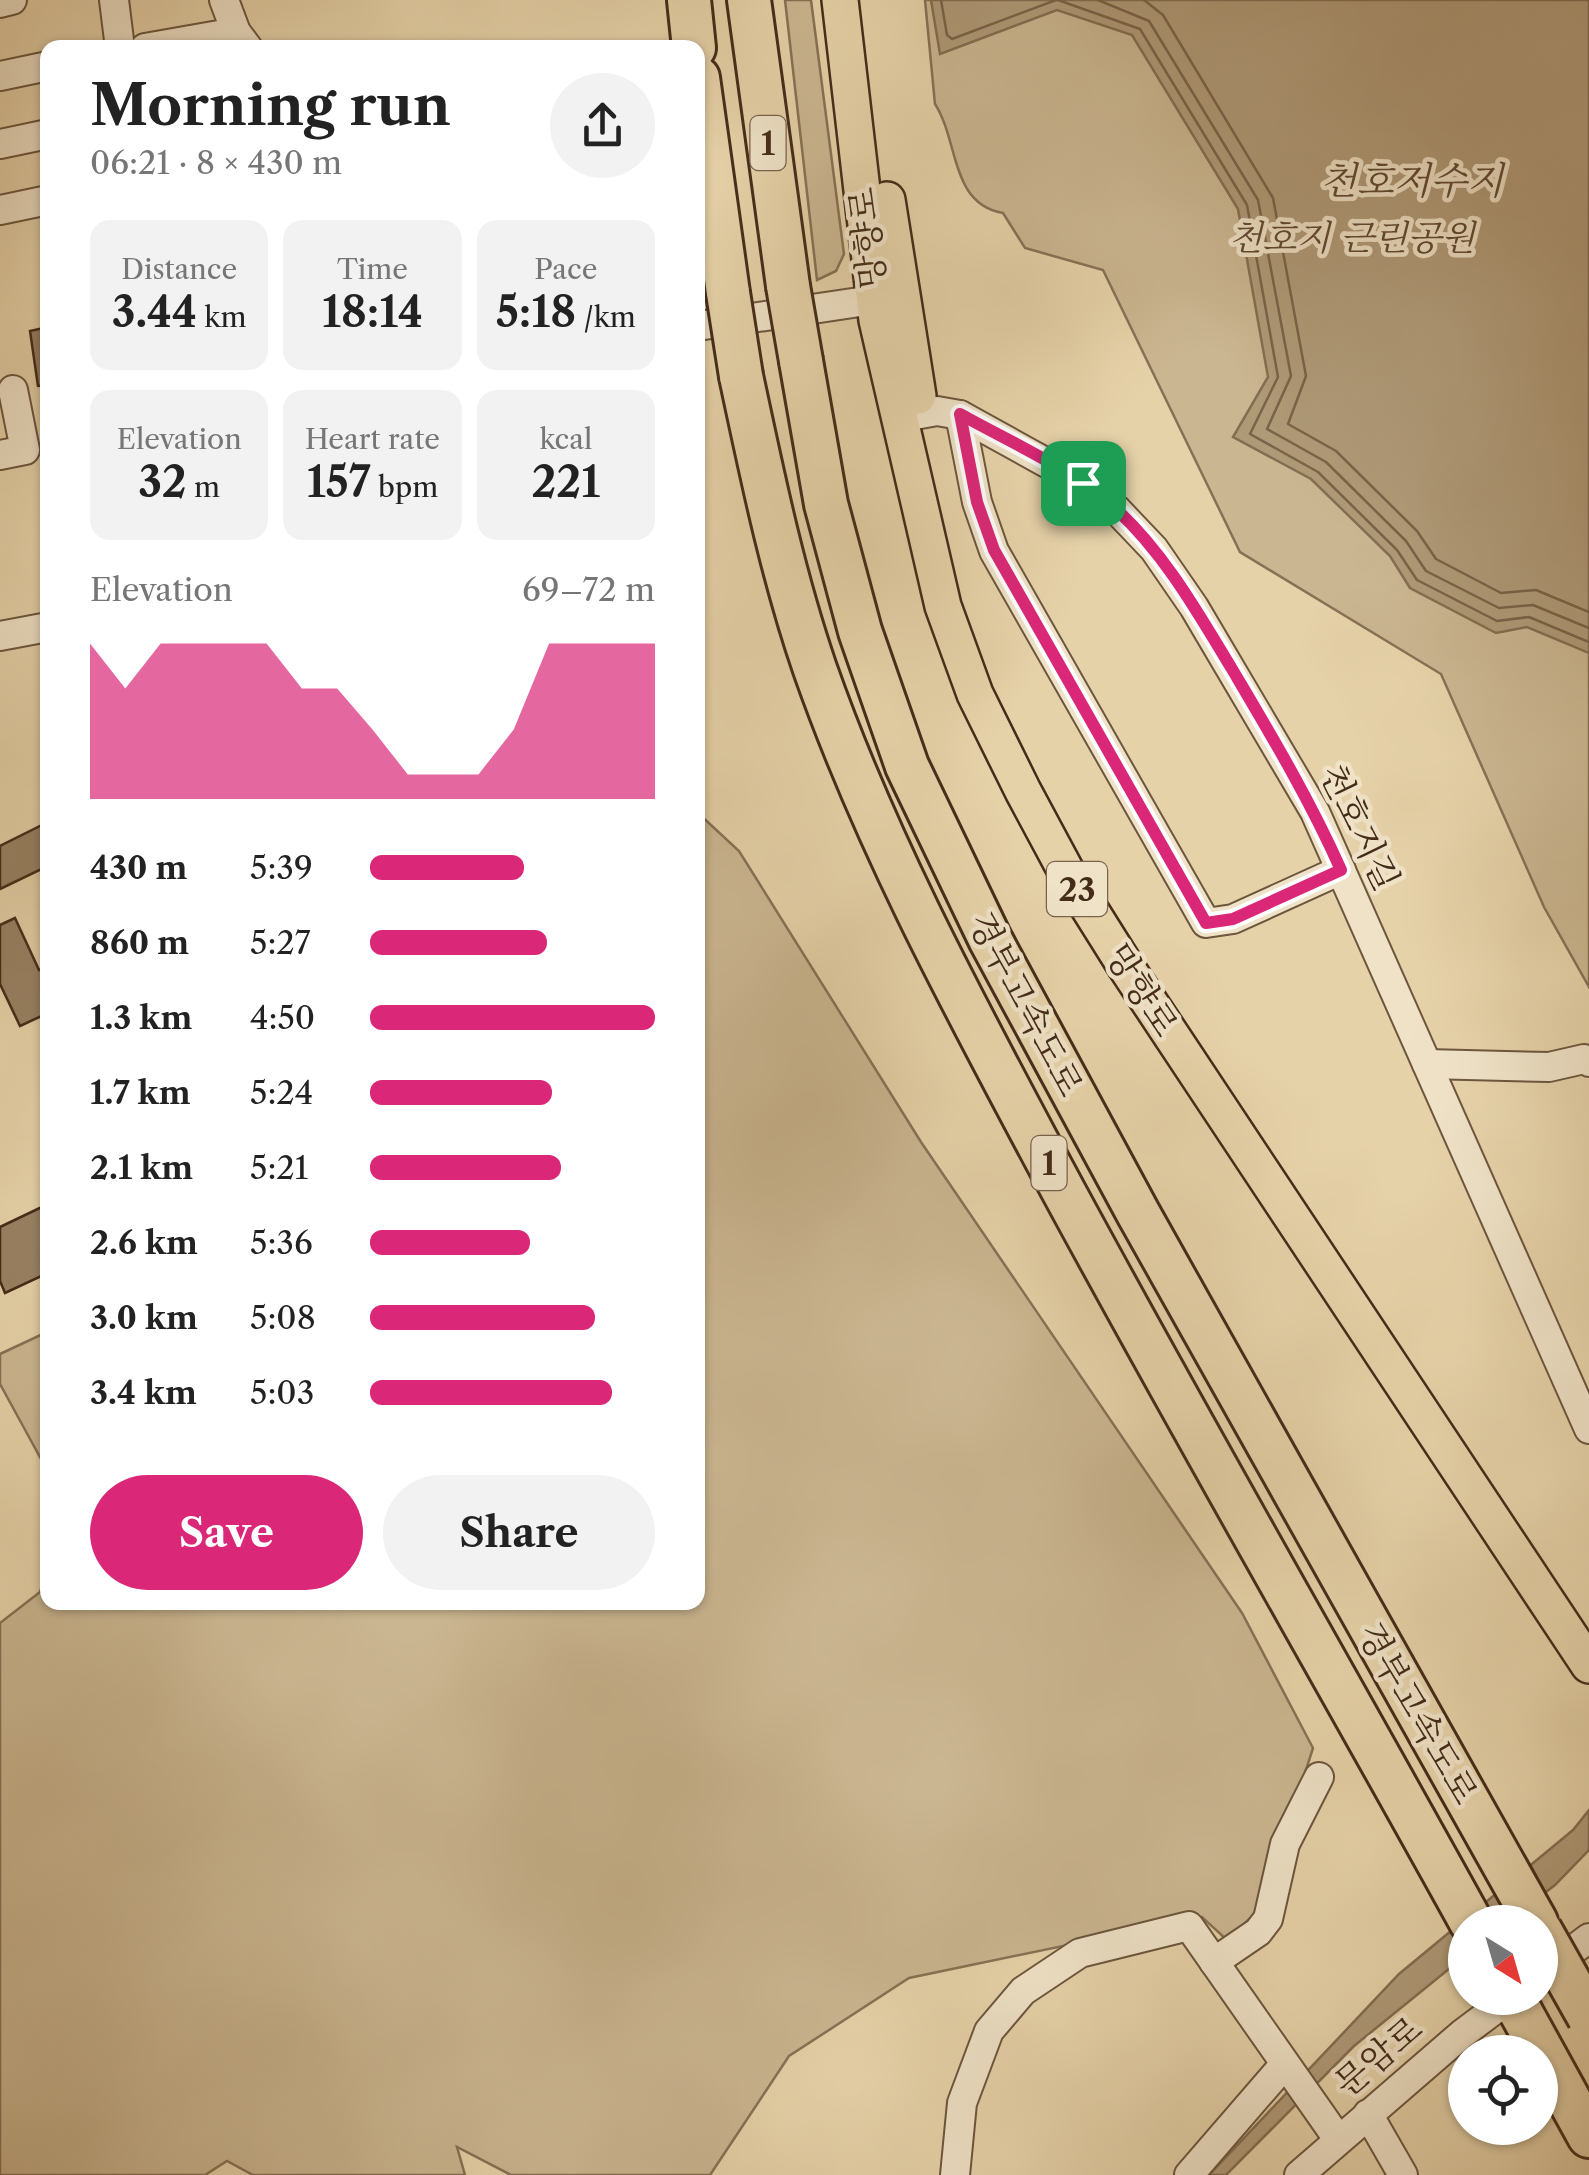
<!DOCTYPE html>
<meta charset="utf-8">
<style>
:root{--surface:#fff;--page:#f2f2f2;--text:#222;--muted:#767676;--accent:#db2777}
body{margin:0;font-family:"Libre Caslon Text","Noto Serif KR",serif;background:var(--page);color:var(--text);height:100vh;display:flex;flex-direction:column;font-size:38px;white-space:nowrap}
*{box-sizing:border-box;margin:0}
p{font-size:32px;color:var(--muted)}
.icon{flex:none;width:55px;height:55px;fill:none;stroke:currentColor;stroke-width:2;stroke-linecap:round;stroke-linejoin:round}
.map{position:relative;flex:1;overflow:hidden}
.side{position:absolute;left:40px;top:40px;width:665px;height:1570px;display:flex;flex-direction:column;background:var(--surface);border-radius:20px;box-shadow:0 2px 8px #0004}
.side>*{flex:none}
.needle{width:65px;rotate:143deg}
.buttons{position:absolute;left:1448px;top:1905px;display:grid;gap:20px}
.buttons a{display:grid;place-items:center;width:110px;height:110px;border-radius:50%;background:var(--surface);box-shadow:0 2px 8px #0004;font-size:50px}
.pin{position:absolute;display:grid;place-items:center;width:85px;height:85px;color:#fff;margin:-42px;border-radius:20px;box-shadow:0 5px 15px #0006}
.round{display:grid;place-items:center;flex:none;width:105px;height:105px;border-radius:52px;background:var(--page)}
.overview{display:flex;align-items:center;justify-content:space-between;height:170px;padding:0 50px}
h1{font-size:55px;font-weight:700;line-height:75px}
.stats{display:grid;grid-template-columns:repeat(3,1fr);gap:15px;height:170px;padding:10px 50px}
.stats div{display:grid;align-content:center;border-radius:20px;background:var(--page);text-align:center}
.stats b{font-size:42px;font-weight:700}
.stats small{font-size:28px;font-weight:400}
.stats p{font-size:28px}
.chart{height:280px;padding:20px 50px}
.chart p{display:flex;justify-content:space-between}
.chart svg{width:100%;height:180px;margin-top:10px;fill:var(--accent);opacity:.7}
.button{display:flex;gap:20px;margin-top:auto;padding:20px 50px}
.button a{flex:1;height:115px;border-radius:60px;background:var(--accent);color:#fff;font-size:40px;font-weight:700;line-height:115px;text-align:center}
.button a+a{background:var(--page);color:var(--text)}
ul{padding:0 50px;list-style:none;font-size:32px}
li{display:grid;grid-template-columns:160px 120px 1fr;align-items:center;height:75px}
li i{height:25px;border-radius:12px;background:var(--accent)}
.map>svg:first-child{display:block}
</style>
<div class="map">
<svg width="1589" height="2175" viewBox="0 0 1589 2175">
<rect width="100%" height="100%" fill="#e6d2a9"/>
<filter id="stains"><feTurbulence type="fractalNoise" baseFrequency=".002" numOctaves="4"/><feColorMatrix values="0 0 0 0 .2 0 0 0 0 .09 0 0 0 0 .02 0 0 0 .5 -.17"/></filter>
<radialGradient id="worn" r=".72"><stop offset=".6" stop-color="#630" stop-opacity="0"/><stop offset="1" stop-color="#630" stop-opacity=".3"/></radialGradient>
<g fill="#cab691" stroke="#877156" stroke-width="2.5">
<path d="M785,0H811L844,254L836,271L817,280Z"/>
<path d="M925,0H1589V987L1544,907L1441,674L1240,552L1103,270L1025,248L1003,213C950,204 959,141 935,104Z"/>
<path d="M698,813L739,851L921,1142L1242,1613L1313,1748L1262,1907L1227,1940L1202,1917L909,1978L789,2056L710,2175H511L457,2147L465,2175H253L227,2161L205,2175H0V1623L40,1592L47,1570L48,1602H698Z"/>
<path d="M47,1332V1470L0,1384V1354Z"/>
</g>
<g fill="#af9a78" stroke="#846e52" stroke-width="2.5">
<path d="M931,0H1589V653L1527,627L1496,633L1410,588L1390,556L1311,479L1233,437L1268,377L1238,209L1132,35L1057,10L940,54Z"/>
<path d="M1589,1810V1850L1555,1885L1507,1922H1465V1956L1354,2046L1226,2175H1209L1399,1974L1573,1830Z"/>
</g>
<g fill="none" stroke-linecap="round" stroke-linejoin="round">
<g stroke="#7a6349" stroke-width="2.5">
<path d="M941,0L947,35L952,39L1056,0"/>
<path d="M1058,0L1140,29L1247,205L1278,377L1250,434L1318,472L1397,550L1417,580L1497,621L1529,617L1589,642"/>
<path d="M1098,0L1149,21L1258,200L1291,376L1267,429L1326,462L1406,541L1426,571L1499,608L1533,605L1589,628"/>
<path d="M1144,0L1163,15L1273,198L1306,376L1288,424L1336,451L1417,531L1436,559L1501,593L1536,590L1589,612"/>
</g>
</g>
<g fill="#988264" stroke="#442c1a" stroke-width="2.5">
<path d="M48,327V385L38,386L30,331Z"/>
<path d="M48,822V866L0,889V846Z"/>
<path d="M15,918L39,970L48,965V1013L20,1026L0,984V925Z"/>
<path d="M48,1204V1273L5,1293L0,1281V1227Z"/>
</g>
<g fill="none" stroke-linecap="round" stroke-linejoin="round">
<g stroke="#6c563e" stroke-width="32">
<g id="minor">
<path d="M114,0L120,48"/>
<path d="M224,0L236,32L248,48"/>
<path d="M0,3L12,0"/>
<path d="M145,48L236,32"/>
<path d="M0,76L48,66"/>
<path d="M0,144L48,134"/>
<path d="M0,210L48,200"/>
<path d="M698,326L893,297"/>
<path d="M960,415L977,502L994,551L1206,923L1233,919L1341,870"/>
<path d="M898,418L937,411L960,415L1083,483L1116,509L1154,549L1194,607L1315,812L1589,1429"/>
<path d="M0,455L25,450L13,390"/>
<path d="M0,636L48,627"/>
<path d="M1427,1064L1549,1067L1584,1059L1589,1062"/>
<path d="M1214,1962L1258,1932L1268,1919L1285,1844L1319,1777"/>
<path d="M1540,1975L1589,1938"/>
<path d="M1368,2114L1403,2175"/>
<path d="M955,2175L962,2103L989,2031L1023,1991L1080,1953L1189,1926L1338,2139"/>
<path d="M1189,2175L1284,2065"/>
<path d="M1299,2175L1462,2034L1510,1998"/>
</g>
</g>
<g stroke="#442c1a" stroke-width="40">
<g id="major">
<path d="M840,0L877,320L943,606L975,694L1023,791L1067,873L1126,967L1589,1665"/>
<path d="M887,200L918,396"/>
</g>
</g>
<g stroke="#442c1a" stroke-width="48">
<g id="highway">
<path d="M689,0L694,48"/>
<path d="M749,0L788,286"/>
<path d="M698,78L728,293"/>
<path d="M801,361L826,504L860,631L907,766L990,939L1138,1213L1536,1922"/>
<path d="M741,376C762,474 782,573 815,669C876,843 964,1005 1051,1168C1187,1421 1332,1670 1471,1922"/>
<path d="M1513,1998L1589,2136"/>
</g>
</g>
<use href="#minor" stroke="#efe2c7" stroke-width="28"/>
<use href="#major" stroke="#e6d2a9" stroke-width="35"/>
<use href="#highway" stroke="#e6d2a9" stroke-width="42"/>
<g stroke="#442c1a" stroke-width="48" stroke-linecap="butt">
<g id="highway-bridge">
<path d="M788,286L801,361"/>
<path d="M728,293L741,376"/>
<path d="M1540,1930L1589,2017"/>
</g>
</g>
<use href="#highway-bridge" stroke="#e6d2a9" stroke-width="42"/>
</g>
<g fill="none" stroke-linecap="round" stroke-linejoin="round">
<g stroke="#fff" stroke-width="20">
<path id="route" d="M960,414C1012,443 1072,469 1116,509C1165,554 1198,613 1232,669C1271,735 1310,800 1341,870L1233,919L1206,923L994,550L977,502Z"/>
</g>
<use href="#route" stroke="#db2777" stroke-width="12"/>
</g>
<g text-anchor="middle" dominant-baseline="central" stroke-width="9" stroke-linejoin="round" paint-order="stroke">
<g fill="#efe2c7" stroke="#77634e" stroke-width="2.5">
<rect x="750.5" y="116" width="35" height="54" rx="8"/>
<rect x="1047" y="862" width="60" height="54" rx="8"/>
<rect x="1031.5" y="1136" width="35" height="54" rx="8"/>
</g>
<g font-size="32" font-weight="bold" fill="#442c1a">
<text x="768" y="143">1</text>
<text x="1077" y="889">23</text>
<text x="1049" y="1163">1</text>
</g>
<g font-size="35" font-style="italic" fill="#5f4832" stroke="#efe2c7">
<text x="1352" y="237">천호지 근린공원</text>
</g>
<g font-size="35" fill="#442c1a" stroke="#efe2c7">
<text transform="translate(867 238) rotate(-97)">망향로</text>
<text transform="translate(1360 827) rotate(64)">천호지길</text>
<text transform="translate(1142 990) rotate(57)">망향로</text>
<text transform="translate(1026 1004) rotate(62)">경부고속도로</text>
<text transform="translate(1418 1713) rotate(60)">경부고속도로</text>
<text transform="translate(1378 2056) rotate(-40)">문암로</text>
</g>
<g font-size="38" font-style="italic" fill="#5f4832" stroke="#efe2c7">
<text x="1412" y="180">천호저수지</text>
</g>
</g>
<rect width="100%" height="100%" filter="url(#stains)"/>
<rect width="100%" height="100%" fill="url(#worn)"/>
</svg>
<div class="buttons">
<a><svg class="needle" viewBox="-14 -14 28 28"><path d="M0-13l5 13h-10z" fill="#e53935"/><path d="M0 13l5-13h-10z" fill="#767676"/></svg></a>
<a><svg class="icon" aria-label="locate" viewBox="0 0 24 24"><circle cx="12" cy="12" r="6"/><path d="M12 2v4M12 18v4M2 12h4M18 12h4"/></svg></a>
</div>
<div class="pin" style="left:1083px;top:483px;background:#1e9e55"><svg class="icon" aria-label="arrive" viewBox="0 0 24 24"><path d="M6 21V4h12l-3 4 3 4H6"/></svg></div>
<section class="side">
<div class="overview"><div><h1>Morning run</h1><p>06:21 · 8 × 430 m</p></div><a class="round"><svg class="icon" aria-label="share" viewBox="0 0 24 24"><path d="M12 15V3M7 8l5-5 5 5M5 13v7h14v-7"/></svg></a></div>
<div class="stats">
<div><p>Distance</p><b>3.44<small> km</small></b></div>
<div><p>Time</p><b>18:14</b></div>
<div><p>Pace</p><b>5:18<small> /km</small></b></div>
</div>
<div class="stats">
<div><p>Elevation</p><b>32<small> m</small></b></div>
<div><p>Heart rate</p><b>157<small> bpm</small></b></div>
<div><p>kcal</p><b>221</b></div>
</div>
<div class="chart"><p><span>Elevation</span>69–72 m</p>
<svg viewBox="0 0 160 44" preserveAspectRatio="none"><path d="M0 44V6L10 17L20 6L30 6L40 6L50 6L60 17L70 17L80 27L90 38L100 38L110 38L120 27L130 6L140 6L150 6L160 6V44z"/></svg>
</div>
<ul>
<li><b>430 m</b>5:39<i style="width:54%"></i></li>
<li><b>860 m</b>5:27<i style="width:62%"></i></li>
<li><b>1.3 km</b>4:50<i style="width:100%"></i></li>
<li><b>1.7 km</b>5:24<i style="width:64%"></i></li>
<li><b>2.1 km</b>5:21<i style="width:67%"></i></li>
<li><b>2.6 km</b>5:36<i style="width:56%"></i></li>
<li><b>3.0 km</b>5:08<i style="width:79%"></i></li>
<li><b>3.4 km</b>5:03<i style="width:85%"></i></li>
</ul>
<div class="button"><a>Save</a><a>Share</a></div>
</section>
</div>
